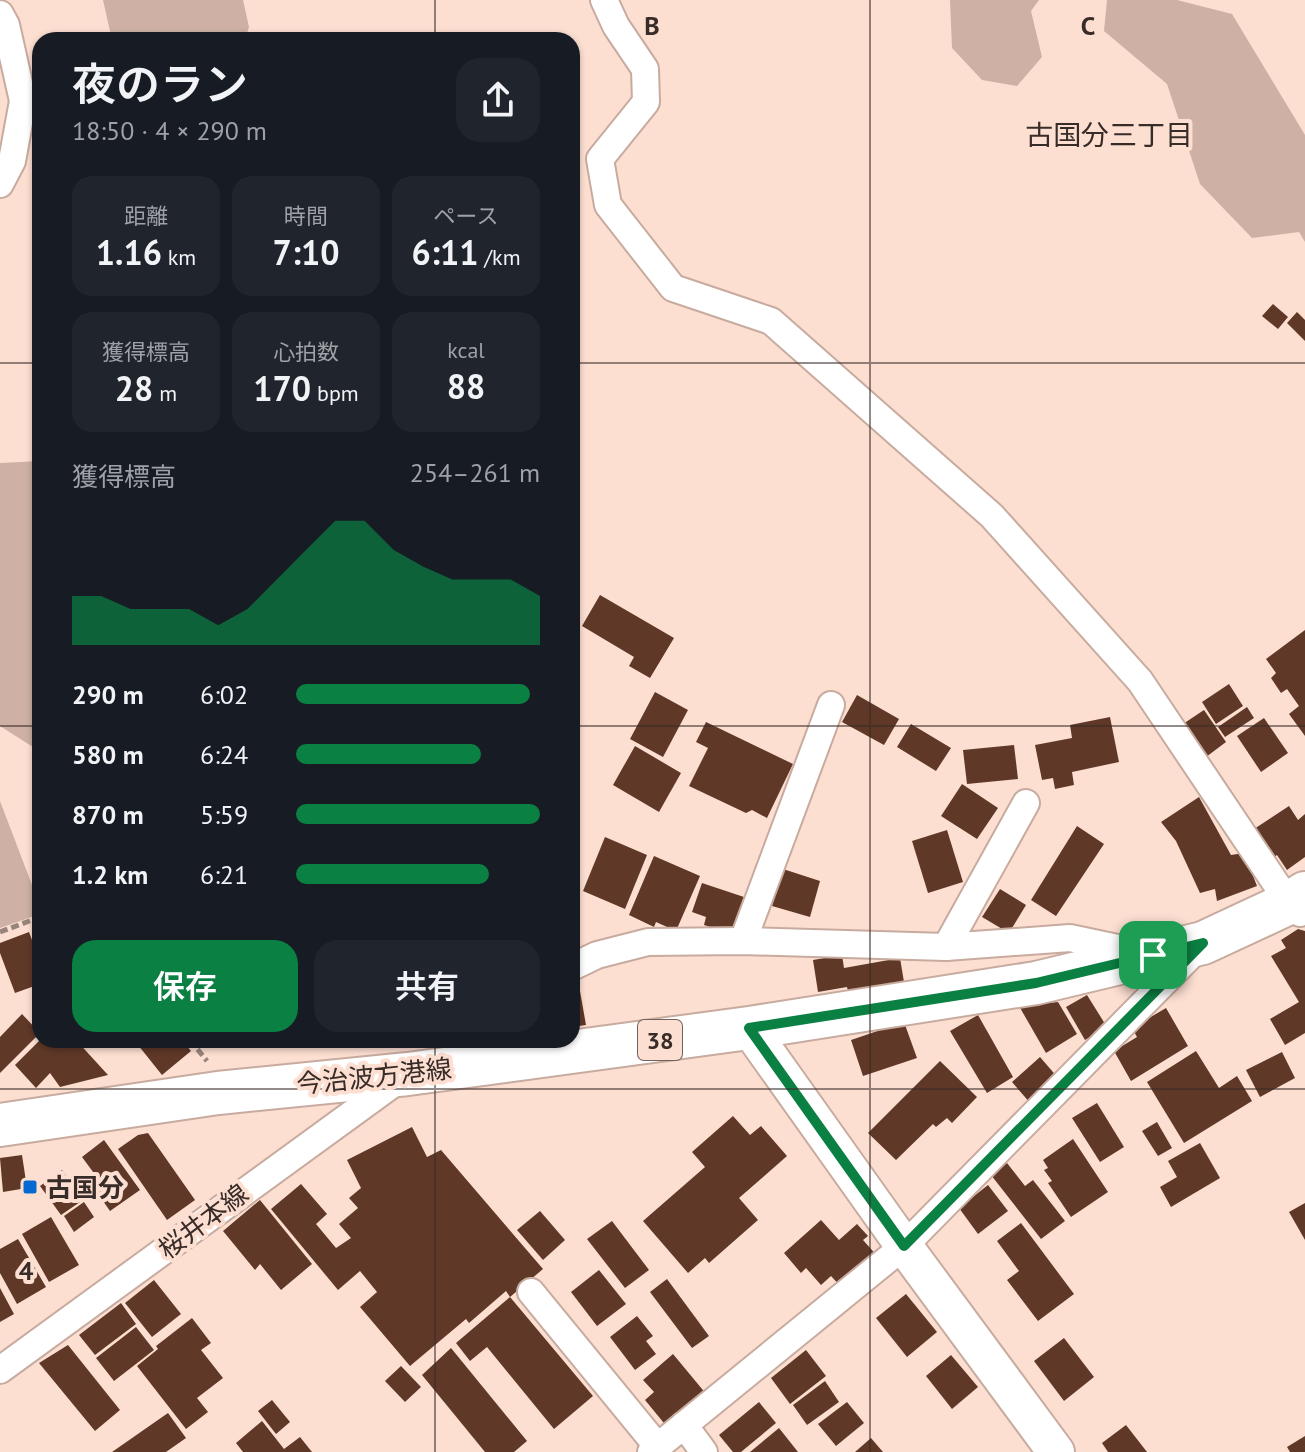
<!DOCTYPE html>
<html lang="ja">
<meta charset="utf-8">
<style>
:root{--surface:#171b24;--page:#20242c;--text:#f1f3f6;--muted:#9ea1a6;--accent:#0b8043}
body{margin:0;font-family:"PT Sans","Noto Sans JP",sans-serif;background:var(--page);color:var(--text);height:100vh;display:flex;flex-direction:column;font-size:30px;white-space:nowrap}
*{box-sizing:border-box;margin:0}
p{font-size:26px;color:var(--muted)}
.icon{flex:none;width:44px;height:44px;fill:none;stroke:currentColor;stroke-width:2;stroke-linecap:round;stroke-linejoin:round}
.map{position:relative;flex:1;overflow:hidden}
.drawer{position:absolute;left:32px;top:32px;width:548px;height:1016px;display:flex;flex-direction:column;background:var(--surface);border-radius:24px;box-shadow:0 2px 6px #0004}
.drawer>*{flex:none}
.pin{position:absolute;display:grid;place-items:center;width:68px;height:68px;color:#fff;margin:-34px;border-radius:16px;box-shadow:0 4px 12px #0006}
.round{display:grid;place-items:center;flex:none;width:84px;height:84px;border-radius:24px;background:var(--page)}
.head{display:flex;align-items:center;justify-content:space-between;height:136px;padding:0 40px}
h1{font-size:44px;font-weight:600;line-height:60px}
.figures{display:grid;grid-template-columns:repeat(3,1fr);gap:12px;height:136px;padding:8px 40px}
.figures div{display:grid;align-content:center;border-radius:20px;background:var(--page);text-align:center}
.figures b{font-size:34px;font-weight:600}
.figures small{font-size:22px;font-weight:400}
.figures p{font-size:22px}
.chart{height:224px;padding:16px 40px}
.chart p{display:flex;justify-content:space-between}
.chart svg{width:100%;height:144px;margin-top:8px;fill:var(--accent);opacity:.7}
.action{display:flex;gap:16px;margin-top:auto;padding:16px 40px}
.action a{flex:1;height:92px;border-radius:24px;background:var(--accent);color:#fff;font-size:32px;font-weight:600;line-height:92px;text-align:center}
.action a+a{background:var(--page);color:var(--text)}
ul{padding:0 40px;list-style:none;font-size:26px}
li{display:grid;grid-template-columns:128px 96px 1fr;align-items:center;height:60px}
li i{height:20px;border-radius:10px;background:var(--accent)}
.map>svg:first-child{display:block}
</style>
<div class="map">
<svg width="1305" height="1452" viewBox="0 0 1305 1452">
<rect width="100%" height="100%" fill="#fddfd2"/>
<g fill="#ceb1a4">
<path d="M103,0H243L249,27L245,40H112Z"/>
<path d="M950,0H1039L1031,11L1042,57L1017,86L982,80L952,48Z"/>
<path d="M1107,0H1177L1232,14L1305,135V242L1299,232L1252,238L1200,184L1167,84L1104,31Z"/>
<path d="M40,461V673L33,747L0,726V463Z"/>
<path d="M0,801L40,906V914L0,928Z"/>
</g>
<g fill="#5f3828">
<path d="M1273,304L1288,317L1278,329L1262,316Z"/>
<path d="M1297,312L1305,320V341L1287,323Z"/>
<path d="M600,595L674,638L650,678L629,666L634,657L582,626Z"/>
<path d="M1305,630V736L1289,714L1299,706L1287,689L1281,693L1271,678L1276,673L1266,659Z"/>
<path d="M1229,684L1243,706L1216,724L1202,702Z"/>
<path d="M655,692L688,710L663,757L630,739Z"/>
<path d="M857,695L899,719L884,745L842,722Z"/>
<path d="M1247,707L1254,718L1225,737L1218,727Z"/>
<path d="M1204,710L1226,742L1206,757L1183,724Z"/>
<path d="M1110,717L1119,762L1072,772L1074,785L1055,789L1053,778L1042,780L1035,745L1072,738L1070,725Z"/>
<path d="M1264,718L1288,753L1261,772L1237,736Z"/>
<path d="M706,722L793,764L767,818L752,810L746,813L689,786L708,748L696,742Z"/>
<path d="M911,724L951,748L936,771L897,747Z"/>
<path d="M1014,745L1018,779L967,784L963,750Z"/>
<path d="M635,746L681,773L659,812L613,785Z"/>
<path d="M962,784L998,808L977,839L941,816Z"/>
<path d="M1199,797L1231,855L1244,853L1257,886L1217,901L1215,889L1200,893L1176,841L1161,822Z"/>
<path d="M1289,806L1298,820L1305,814V857L1287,870L1277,855L1273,858L1254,829Z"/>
<path d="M1077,826L1104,844L1056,916L1031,900Z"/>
<path d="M947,830L963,882L928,893L912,841Z"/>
<path d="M605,837L647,855L625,909L583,891Z"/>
<path d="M654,856L700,876L676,931L656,922L654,927L629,915Z"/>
<path d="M783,869L820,881L810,917L772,906Z"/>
<path d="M702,883L744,897L731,934L704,925L706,917L692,912Z"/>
<path d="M1000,889L1026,905L1009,933L982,917Z"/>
<path d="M1298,929L1305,931V1033L1285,1045L1270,1019L1299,1002L1271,956L1286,948L1281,940Z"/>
<path d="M29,932L40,961V984L15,993L0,953V943Z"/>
<path d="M842,955L844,968L900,958L904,982L848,991L847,987L818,992L813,960Z"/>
<path d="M580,991L586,1025L572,1027V993Z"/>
<path d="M1087,995L1107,1027L1085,1040L1066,1007Z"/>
<path d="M1058,1002L1077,1034L1046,1053L1019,1006Z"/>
<path d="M1166,1008L1188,1046L1131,1081L1114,1051L1137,1037L1132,1028Z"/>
<path d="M22,1014L40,1033L0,1073V1037Z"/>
<path d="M978,1015L1013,1077L987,1093L950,1031Z"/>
<path d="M904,1022L917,1058L863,1076L851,1040Z"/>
<path d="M40,1040H76L108,1075L60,1087L50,1073L36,1088L15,1065Z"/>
<path d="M134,1040H182L191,1051L162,1075Z"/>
<path d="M1196,1051L1219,1088L1237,1076L1252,1101L1184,1143L1147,1082Z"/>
<path d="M1282,1052L1295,1078L1260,1097L1246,1070Z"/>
<path d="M1040,1057L1059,1079L1031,1104L1012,1082Z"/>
<path d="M940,1061L977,1097L952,1123L947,1118L936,1127L933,1124L896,1160L868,1133Z"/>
<path d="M1097,1103L1124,1147L1100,1162L1072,1118Z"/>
<path d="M733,1116L750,1135L761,1126L787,1156L739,1198L758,1220L709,1263L705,1258L688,1273L643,1221L705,1167L692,1152Z"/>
<path d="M1157,1122L1172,1148L1158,1156L1142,1131Z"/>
<path d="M412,1127L427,1157L441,1150L543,1269L510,1297L593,1396L554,1429L487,1347L470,1361L456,1343L510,1297L506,1291L469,1323L466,1319L410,1366L360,1307L377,1292L360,1271L338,1290L271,1209L301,1184L327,1214L316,1224L336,1248L351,1238L339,1224L358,1208L349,1198L361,1188L347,1160Z"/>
<path d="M148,1133L195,1200L167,1220L118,1149L138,1135Z"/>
<path d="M1073,1139L1108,1192L1071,1217L1048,1183L1052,1181L1044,1170L1048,1168L1043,1160Z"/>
<path d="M104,1140L140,1190L110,1211L89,1181L96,1176L82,1157Z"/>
<path d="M1200,1143L1220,1178L1171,1207L1160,1187L1177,1177L1168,1161Z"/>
<path d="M22,1155L27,1188L3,1192L0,1158Z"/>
<path d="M1007,1163L1025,1186L1033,1180L1065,1221L1041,1239L991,1175Z"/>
<path d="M62,1170L83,1200L61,1215L40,1186Z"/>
<path d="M988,1185L1008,1211L978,1234L959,1208Z"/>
<path d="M260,1200L312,1264L281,1290L260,1264L255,1270L223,1231Z"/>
<path d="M84,1202L94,1217L74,1232L64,1216Z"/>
<path d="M1305,1203V1240L1289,1212Z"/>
<path d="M540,1211L565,1240L543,1260L517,1230Z"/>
<path d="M51,1217L79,1265L49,1282L22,1234Z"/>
<path d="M821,1220L839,1240L857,1224L868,1236L863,1240L879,1258L843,1289L831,1276L821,1285L806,1268L801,1273L784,1253Z"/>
<path d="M612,1221L649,1270L625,1288L587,1239Z"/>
<path d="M1021,1223L1074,1294L1038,1321L1007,1280L1019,1271L997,1241Z"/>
<path d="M18,1239L46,1287L17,1304L0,1273V1249Z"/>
<path d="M599,1270L626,1304L597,1326L571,1292Z"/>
<path d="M667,1279L709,1336L692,1348L650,1292Z"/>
<path d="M154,1280L181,1314L152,1337L125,1303Z"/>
<path d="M0,1288L14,1314L0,1322Z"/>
<path d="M906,1294L937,1332L907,1357L876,1318Z"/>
<path d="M121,1303L136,1324L95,1355L79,1335Z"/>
<path d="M637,1316L653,1336L646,1341L656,1354L635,1370L610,1337Z"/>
<path d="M192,1318L211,1343L201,1350L223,1378L197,1398L208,1412L186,1429L137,1366L158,1349L156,1346Z"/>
<path d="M136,1327L154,1350L114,1381L96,1358Z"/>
<path d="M1064,1338L1094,1377L1064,1401L1034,1361Z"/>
<path d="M68,1345L120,1410L95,1431L39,1363Z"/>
<path d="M451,1348L527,1441L514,1452H485L422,1375Z"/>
<path d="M806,1350L826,1376L790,1404L771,1378Z"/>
<path d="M673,1354L707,1395L668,1428L645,1400L654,1392L643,1380Z"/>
<path d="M951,1355L978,1387L952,1409L926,1376Z"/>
<path d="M401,1366L421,1387L405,1402L385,1381Z"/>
<path d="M825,1381L839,1402L807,1425L793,1405Z"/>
<path d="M272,1400L290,1422L276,1434L258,1411Z"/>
<path d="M759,1402L776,1423L741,1452H733L719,1435Z"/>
<path d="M847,1402L864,1423L836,1446L818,1424Z"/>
<path d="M168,1413L186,1438L166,1452H112Z"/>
<path d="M262,1421L284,1449L300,1437L312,1452H243L236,1443Z"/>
<path d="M1126,1425L1147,1452H1108L1102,1443Z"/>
<path d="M779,1428L798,1452H750Z"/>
<path d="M1305,1436V1452H1290L1287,1447Z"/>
<path d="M871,1438L883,1452H855Z"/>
</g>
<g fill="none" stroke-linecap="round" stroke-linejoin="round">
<g stroke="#c8ab9f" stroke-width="30">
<g id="street">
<path d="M604,0L616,26L645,69L646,102L600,159L608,205L673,288L771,321L992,516L1140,681L1289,903L1300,913"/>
<path d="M0,14L6,25L23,101L12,161L0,184"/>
<path d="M1026,803L946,947L1070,938L1136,952"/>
<path d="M743,941L831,705"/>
<path d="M572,967L597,955L648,942L743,941L946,947"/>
<path d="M531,1292L658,1447"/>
<path d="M0,1370L401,1078"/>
<path d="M684,1425L704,1452"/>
<path d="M651,1452L904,1246L1200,946"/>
</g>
</g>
<g stroke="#c8ab9f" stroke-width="40">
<path id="secondary" d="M749,1028L904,1246L1056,1452"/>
</g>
<g stroke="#c8ab9f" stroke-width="46">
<path id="primary" d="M0,1125L218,1093L408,1074L749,1028L1036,983L1203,943L1289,903L1305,893"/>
</g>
<g stroke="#99847c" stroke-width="5" stroke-dasharray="8 4" stroke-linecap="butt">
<path d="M0,932L40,917"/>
<path d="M190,1040L207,1061"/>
</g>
<use href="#street" stroke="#fff" stroke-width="26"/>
<use href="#secondary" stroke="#fff" stroke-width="36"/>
<use href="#primary" stroke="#fff" stroke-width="42"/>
</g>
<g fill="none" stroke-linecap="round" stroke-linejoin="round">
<g stroke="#fff" stroke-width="16">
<path id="route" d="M1203,943L904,1246L749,1028L1036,983Z"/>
</g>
<use href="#route" stroke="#0b8043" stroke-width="10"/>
</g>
<path fill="none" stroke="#382c28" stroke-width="2" stroke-opacity="0.55" d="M435,0V40M870,0V1452M0,363H40M572,363H1305M0,726H40M572,726H1305M435,1040V1452M0,1089H1305"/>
<rect fill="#0669d1" stroke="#fddfd2" stroke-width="3" x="22" y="1179" width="16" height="16" rx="4"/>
<g text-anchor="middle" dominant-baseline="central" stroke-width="8" stroke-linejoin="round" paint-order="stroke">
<rect fill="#fddfd2" stroke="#73625b" stroke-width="2" x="638" y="1020" width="44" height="40" rx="6"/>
<g font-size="24" font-weight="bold" fill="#382c28">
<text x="660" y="1040">38</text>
</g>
<g font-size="26" fill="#382c28" stroke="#fddfd2">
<text transform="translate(374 1076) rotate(-6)">今治波方港線</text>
<text transform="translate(203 1221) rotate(-37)">桜井本線</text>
</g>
<g font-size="26" font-weight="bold" fill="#382c28" stroke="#fddfd2" text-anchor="start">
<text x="46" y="1187">古国分</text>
</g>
<g font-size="28" fill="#382c28" stroke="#fddfd2">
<text x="1109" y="134">古国分三丁目</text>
</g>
</g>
<g font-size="26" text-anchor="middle" font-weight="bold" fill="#382c28" stroke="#fddfd2" stroke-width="8" stroke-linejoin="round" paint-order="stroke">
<text x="652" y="35">B</text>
<text x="1088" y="35">C</text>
<text x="26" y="1280">4</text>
</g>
</svg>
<div class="pin" style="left:1153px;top:955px;background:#1e9e55"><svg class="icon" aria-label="arrive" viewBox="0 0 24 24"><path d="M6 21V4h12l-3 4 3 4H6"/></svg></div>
<section class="drawer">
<div class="head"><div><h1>夜のラン</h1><p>18:50 · 4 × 290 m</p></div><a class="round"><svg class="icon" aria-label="share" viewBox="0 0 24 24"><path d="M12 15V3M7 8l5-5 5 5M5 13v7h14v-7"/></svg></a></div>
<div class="figures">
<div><p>距離</p><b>1.16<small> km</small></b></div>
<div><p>時間</p><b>7:10</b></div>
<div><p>ペース</p><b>6:11<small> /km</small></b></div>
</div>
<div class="figures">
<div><p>獲得標高</p><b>28<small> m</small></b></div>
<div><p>心拍数</p><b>170<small> bpm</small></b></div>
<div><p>kcal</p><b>88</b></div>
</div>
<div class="chart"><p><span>獲得標高</span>254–261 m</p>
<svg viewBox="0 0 160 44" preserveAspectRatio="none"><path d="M0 44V29L10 29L20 33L30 33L40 33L50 38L60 33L70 24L80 15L90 6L100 6L110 15L120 20L130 24L140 24L150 24L160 29V44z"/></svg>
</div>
<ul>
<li><b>290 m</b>6:02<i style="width:96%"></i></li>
<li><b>580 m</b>6:24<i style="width:76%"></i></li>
<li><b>870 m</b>5:59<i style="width:100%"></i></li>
<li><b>1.2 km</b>6:21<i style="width:79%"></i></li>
</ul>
<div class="action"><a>保存</a><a>共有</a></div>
</section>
</div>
